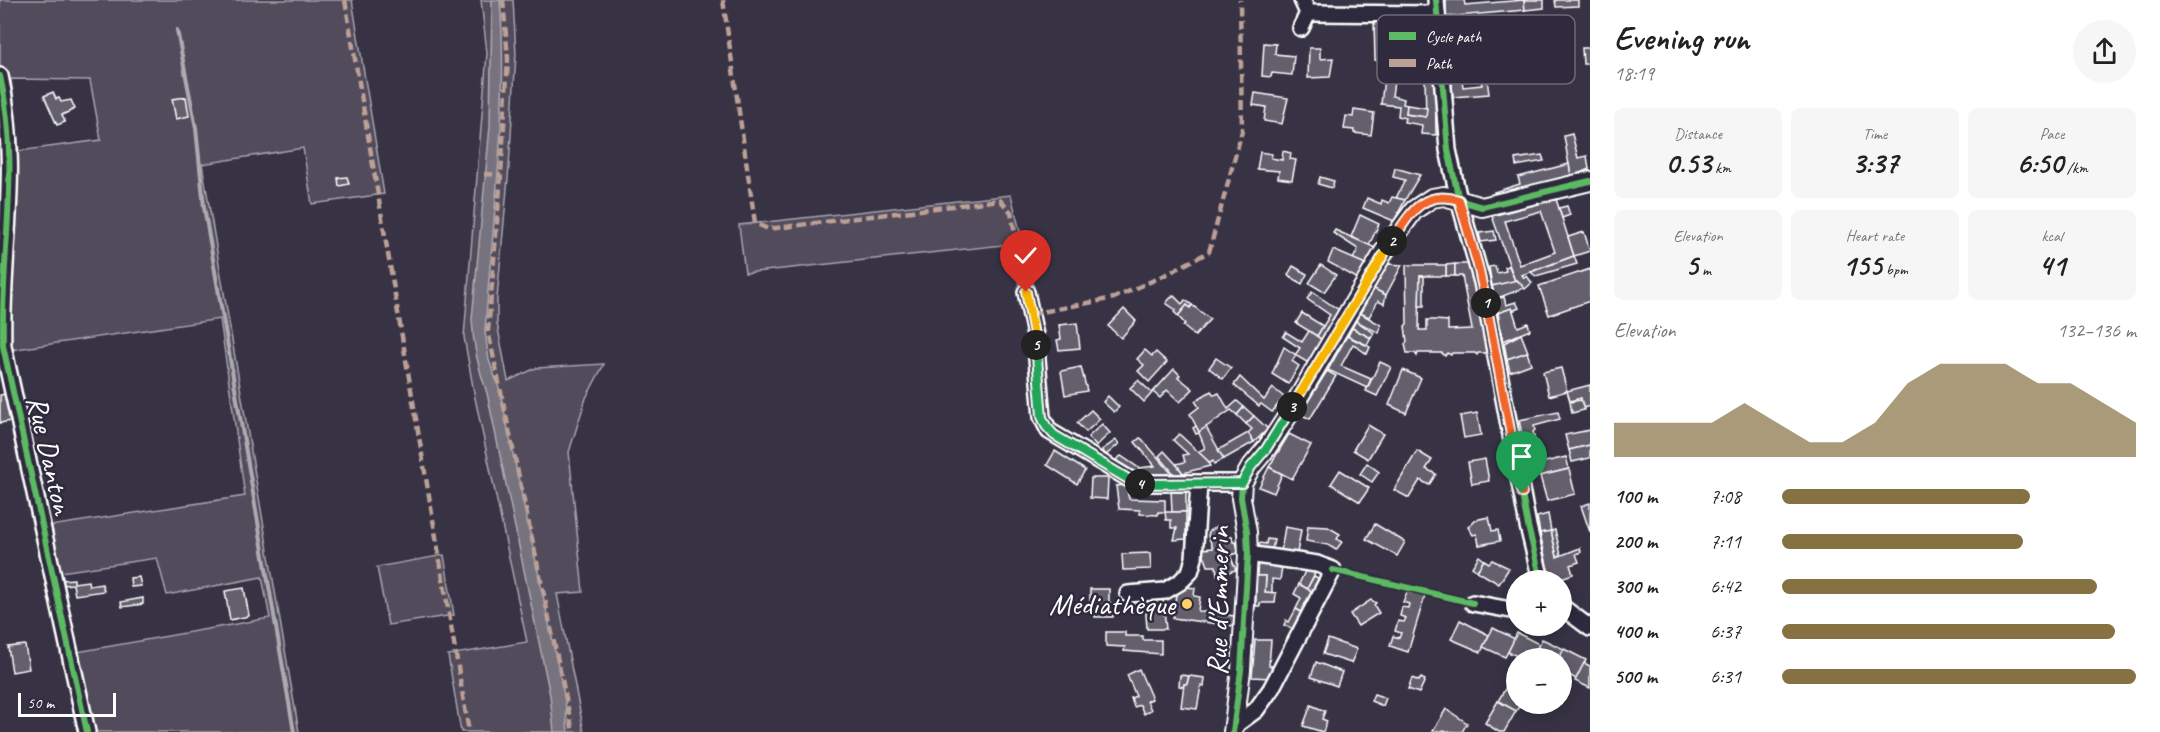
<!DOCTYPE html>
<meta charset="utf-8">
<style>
:root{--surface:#fff;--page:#f6f6f6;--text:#222;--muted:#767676;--accent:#857141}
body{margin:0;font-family:Caveat,sans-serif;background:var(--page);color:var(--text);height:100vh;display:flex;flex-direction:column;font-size:22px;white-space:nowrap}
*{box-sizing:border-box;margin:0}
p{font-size:20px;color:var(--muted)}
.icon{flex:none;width:33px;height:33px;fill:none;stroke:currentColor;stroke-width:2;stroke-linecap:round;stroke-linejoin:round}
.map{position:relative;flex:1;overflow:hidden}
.sheet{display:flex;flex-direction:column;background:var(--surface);width:570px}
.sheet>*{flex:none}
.controls{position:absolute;left:1506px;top:570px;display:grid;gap:12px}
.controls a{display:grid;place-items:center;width:66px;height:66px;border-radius:50%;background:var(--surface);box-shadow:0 3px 15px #0003;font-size:30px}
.scale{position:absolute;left:18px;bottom:15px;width:98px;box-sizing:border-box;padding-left:6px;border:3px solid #fff;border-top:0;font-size:16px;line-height:21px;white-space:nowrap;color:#fff;-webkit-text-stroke:4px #2f2a3d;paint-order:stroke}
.pin{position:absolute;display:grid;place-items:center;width:51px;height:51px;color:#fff;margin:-62px -26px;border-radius:50% 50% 50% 0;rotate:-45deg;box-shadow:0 0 6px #0007}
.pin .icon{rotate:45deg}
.km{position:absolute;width:30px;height:30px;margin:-15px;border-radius:50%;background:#222;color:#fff;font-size:16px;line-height:30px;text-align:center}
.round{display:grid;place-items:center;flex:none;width:63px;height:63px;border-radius:32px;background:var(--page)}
.head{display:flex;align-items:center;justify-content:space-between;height:102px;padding:0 24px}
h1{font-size:33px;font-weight:800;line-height:45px}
.figures{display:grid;grid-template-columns:repeat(3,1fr);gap:9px;height:102px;padding:6px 24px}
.figures div{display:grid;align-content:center;border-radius:9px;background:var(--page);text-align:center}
.figures b{font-size:30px;font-weight:800}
.figures small{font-size:16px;font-weight:400}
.figures p{font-size:16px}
.chart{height:168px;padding:12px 24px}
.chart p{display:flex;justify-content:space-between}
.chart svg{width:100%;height:108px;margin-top:6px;fill:var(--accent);opacity:.7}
ul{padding:0 24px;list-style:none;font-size:20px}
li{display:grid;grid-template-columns:96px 72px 1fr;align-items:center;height:45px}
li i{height:15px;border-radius:8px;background:var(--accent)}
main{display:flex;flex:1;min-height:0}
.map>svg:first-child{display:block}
</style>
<main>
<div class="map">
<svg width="1590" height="732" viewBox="0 0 1590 732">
<rect width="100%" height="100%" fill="#373345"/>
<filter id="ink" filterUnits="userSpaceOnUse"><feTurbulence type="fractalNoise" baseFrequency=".0167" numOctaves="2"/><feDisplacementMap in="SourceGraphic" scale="12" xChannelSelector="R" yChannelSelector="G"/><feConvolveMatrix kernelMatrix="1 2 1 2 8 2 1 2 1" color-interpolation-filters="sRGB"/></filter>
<g filter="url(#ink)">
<g fill="#514c5c" stroke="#a8a6ae" stroke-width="1.5" fill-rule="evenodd">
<path d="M0,0H352L384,194L312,204L303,148L202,164L299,732H94L77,652L270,618L262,577L167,595L157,558L61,572L50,526L245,496L220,319L10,350L0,347ZM11,79L90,80L101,140L19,151Z"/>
<path d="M481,0H513L516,54L509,167L497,299V323L508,381L536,368L604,364L586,398L569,452L583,592L557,594L584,732H461L448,655L527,642L475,398L464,337L487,53Z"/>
<path d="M1011,195L1039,308L1024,314L1012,244L745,273L739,225Z"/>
<path d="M444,555L454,615L388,625L377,567Z"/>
</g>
<path fill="#76737f" stroke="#adabb2" stroke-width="1.5" d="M492,0H500C509,111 492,222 485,332L489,360L500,391L565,699L568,732H554L550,695L487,393C478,368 473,346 472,319L490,126Z"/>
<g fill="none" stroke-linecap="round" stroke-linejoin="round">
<path stroke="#adabb2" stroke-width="4" d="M177,30L196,128L204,207L294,732"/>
</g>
<g fill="#635f6d" stroke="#fff" stroke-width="1.5" fill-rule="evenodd">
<path d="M1446,0H1464L1465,5L1524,0L1525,10L1446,17Z"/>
<path d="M1515,0H1544V8L1525,10L1524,0Z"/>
<path d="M1555,0H1578V6L1556,7Z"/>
<path d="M1374,22H1387V34H1391V42H1387V52L1423,57L1421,22L1430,23L1435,69L1375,60Z"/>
<path d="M1264,43L1276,44L1275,54L1294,56L1292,75L1272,73L1271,77L1262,76Z"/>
<path d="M1471,47L1472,64L1460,65L1463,87L1482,85L1481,80L1487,79L1489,94L1453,97L1449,50Z"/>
<path d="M1309,48H1320V59L1333,58L1330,77L1308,78Z"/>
<path d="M1582,48H1590V64H1583Z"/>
<path d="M1386,62L1435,69L1436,135L1421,134L1422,125L1404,122L1405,118L1398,116L1399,106L1381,104ZM1395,74L1425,78L1426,117L1406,114L1407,105L1403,104L1404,99L1392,96Z"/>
<path d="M53,92L56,99L59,98L61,102L71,100L75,109L62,115L65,122L57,125L44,96Z"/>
<path d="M1255,93L1288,98L1282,124L1264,121L1266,107L1253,105Z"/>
<path d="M186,97L189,116L176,119L172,99Z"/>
<path d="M1407,105L1427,108L1426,117L1406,114Z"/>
<path d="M1354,110L1374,113L1371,135L1354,133V130L1344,129L1346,116L1353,117Z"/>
<path d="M1572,134L1578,158L1587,156L1589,169L1571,177L1564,136Z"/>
<path d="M1283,151L1291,153L1290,159L1296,160L1292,180L1278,178L1279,171L1257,169L1260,152L1272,154L1271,158L1282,160Z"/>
<path d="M1542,155L1544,161L1516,166L1515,159Z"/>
<path d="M1569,164L1571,177L1500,197L1494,192L1520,184L1518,177Z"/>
<path d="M1395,168L1420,175L1405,200L1396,198L1405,180L1393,177Z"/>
<path d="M347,177L349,184L339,186L338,178Z"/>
<path d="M1320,177L1334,181L1332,188L1318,184Z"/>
<path d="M1392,197L1405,200L1394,221L1363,208L1367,198L1381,204L1382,200L1389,203Z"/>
<path d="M1556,199L1574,256L1522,275L1524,278L1527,276L1532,283L1525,289L1517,280L1515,281L1492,216ZM1541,211L1555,252L1520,265L1505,221Z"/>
<path d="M1567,206L1570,215L1562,218L1559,208Z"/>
<path d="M1360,215L1379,224L1369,245L1351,237Z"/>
<path d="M1335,230L1378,249L1368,265L1353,259L1358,249L1333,233Z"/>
<path d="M1494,231L1496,240L1481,242L1479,233Z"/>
<path d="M1584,232L1590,251L1574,256L1568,237Z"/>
<path d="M1333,250L1368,265L1360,280L1328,262Z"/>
<path d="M1574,256L1577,264L1536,276L1533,274L1531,272Z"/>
<path d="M1388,264L1402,265L1386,295L1374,289Z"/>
<path d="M1455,264V276H1446V265Z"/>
<path d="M1455,264H1472L1488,342L1486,344L1488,353H1478L1477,355L1475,353H1452L1451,355L1447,353L1445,356L1442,353H1418L1417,356L1415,353H1407L1405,344L1407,342L1405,326L1407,324L1406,265H1446V276H1420L1419,330H1427V320H1434L1448,321V330L1472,329L1462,276H1455Z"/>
<path d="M1321,265L1336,275L1324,292L1309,283Z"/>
<path d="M1293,266L1307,274L1302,284L1288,275Z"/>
<path d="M1495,266L1497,273L1506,271L1505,267L1509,266L1515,281L1492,286L1489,267Z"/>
<path d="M1590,269V301L1549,315L1539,286Z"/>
<path d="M1420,276H1424V306H1419Z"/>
<path d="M1517,280L1524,288L1495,299L1492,286Z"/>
<path d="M1374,289L1386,295L1384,304L1378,301L1369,317L1360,313Z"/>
<path d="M1312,292L1342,312L1324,342L1317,336L1330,315L1307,299Z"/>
<path d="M1173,295L1182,304L1185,300L1192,305L1190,308L1187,305L1178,316L1174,312L1176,310L1166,303Z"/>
<path d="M1504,297L1506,305L1516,302L1519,308L1512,311V308L1498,313L1495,299Z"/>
<path d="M1187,305L1190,308L1192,305L1210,319L1195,336L1183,326L1185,324L1178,316Z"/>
<path d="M1512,308L1518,327L1528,323L1530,330L1503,341L1498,313Z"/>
<path d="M1124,309L1136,321L1121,338L1108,326Z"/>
<path d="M1302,313L1323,326L1317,336L1296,323Z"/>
<path d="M1360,313L1381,325L1379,333L1356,321Z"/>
<path d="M1356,321L1374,333L1371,338L1352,328Z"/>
<path d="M1077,323L1080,348L1059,350L1057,340L1061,339L1059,325Z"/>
<path d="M1352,328L1371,338L1367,345L1348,336Z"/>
<path d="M1309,331L1322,340L1318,345L1321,347L1310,364L1295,355L1300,348L1283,337L1286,332L1302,342Z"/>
<path d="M1521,334L1528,352L1507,359L1504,343Z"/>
<path d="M1347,336L1370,347L1367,354L1353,344L1341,366L1371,379L1367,388L1328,370Z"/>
<path d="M1284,347L1296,355L1292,361L1299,366L1288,384L1272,374Z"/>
<path d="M1145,350L1152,356L1156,352L1167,362L1149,382L1138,371L1144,365L1137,359Z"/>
<path d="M1527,352L1531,364L1510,372L1507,359Z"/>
<path d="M1216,358L1231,368L1223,379L1209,368Z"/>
<path d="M1380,362L1391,367L1377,396L1366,391Z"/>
<path d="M1081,367L1087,391L1065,395L1061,371Z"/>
<path d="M1561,368L1567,391L1549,396L1543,372Z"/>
<path d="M1174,369L1180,375L1178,377L1193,389L1180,402L1167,390L1160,398L1153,392Z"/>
<path d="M1403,370L1421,378L1406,413L1389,405Z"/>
<path d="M1327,371L1336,376L1310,419L1300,414Z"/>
<path d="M1240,377L1264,400L1273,388L1284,397L1272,412L1261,404L1259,406L1234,385Z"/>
<path d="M1138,380L1152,393L1144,402L1130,388Z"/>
<path d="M1590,385V406L1583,408L1581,398L1570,401L1567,391Z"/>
<path d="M1211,391L1214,395L1219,393L1228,409L1237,401L1244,407L1237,415L1231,410L1199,432L1190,414L1199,407L1195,401Z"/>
<path d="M5,394L11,421L0,423V395Z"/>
<path d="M1108,396L1119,407L1114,412L1103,402Z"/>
<path d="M1581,400L1584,410L1572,413L1570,402Z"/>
<path d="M1244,407L1254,416L1246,424L1237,415Z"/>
<path d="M1091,410L1100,419L1086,432L1077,423Z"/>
<path d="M1558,412L1560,419L1534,426L1535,430L1533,432L1538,456L1527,458L1519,420Z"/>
<path d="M1477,413L1481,435L1464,438L1460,416Z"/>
<path d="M1254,416L1268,429L1254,442L1248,433L1252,429L1246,424Z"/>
<path d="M1102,424L1110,433L1096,446L1088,437Z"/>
<path d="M1368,425L1383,434L1368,459L1353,450Z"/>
<path d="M1196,426L1199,432L1206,427L1224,459L1214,464L1213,461L1208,464L1198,452L1205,448L1199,433L1196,434L1193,428Z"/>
<path d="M1590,430V445L1569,450L1565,435Z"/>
<path d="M1248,433L1254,442L1224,459L1218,450Z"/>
<path d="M1179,434L1207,460L1210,466L1183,473L1176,464L1185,462L1183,455L1188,454L1173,440Z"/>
<path d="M1289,434L1311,445L1292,479L1269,467Z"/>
<path d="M1140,438L1142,439L1173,475L1145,479L1115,461L1121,456L1139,468L1155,466L1135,442Z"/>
<path d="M1116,440L1119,444L1106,455L1102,450Z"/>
<path d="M1590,445V458L1572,462L1569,450Z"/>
<path d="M1055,451L1085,470L1077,484L1047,465Z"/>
<path d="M1164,451L1176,464L1183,473L1175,475L1159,456Z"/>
<path d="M1417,451L1432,460L1426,469L1436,474L1429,485L1420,480L1409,498L1394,490Z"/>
<path d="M1566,457L1569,469L1540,476L1537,464Z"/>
<path d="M1485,459L1489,481L1472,484L1468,462Z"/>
<path d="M1367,463L1379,472L1372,482L1360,474Z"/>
<path d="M1269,467L1282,474L1274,493L1259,487Z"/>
<path d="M1569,469L1575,494L1547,501L1540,476Z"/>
<path d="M1340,470L1369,488L1360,502L1331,484Z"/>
<path d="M1091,478H1108L1107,499L1090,498Z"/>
<path d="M1126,485L1129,499L1165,500V512H1158V515L1140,514V510L1119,509L1116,486Z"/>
<path d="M1171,490H1186V512H1172Z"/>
<path d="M1590,503V532L1581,506Z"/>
<path d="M1165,512H1186V539L1174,540L1177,528H1171V520H1166Z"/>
<path d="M1548,514L1551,531L1540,533L1537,517Z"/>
<path d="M1489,517L1492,531L1498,530L1500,541L1479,545L1477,534L1473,535L1468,527L1475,520Z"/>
<path d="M1375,524L1405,542L1397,556L1366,539Z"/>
<path d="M1308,526L1328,527L1340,534L1337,539L1342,542L1336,550L1328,545L1306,541Z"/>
<path d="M1216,527L1220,531L1222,530L1223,538L1232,536L1233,542H1236L1239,553L1230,555L1236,570L1217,575L1216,566H1208L1203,552V549L1213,548L1208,536L1209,531Z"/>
<path d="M1285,527L1301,530L1297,553L1281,551Z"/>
<path d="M1555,530L1561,555L1557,557L1551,531Z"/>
<path d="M1551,531L1557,557L1580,548L1581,552L1576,554L1579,562L1570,565L1573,574L1555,580H1552L1547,566L1540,533Z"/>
<path d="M1267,539L1274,540L1272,550L1262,549L1259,545V543L1266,544Z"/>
<path d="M1150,553L1151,569L1123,570L1122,554Z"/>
<path d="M1479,556L1484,560L1477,571L1472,567Z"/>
<path d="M1484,560L1489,563L1492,560L1509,568L1499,584L1477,571Z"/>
<path d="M1283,561L1280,580L1272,579V593L1265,592L1266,576H1256V563Z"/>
<path d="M1307,567L1317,569L1307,589L1299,584Z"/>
<path d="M1256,576H1266L1265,592L1276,593L1275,603H1260V606H1256Z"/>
<path d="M1314,576L1324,581L1316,594L1307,589Z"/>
<path d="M139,577L141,586L131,587L130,578Z"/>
<path d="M74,579V583L88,581L89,586L102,584L104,591L75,595L73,584L63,585L62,580Z"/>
<path d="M1299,584L1316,594L1305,614L1296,609L1301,598L1294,594Z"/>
<path d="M1177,586L1195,588L1194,596L1200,597L1198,611L1234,616L1233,626L1173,618Z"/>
<path d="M244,588L249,616L230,620L225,591Z"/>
<path d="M1090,589H1109V603H1114L1113,617H1095V603H1090Z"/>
<path d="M1407,592L1425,595L1408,652L1390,646L1393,636L1399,638L1401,633L1395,631L1398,621L1404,622L1406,618L1400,616L1402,607L1408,608L1409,604L1403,602Z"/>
<path d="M143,598V604L122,607L121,602Z"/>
<path d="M1145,600H1163L1166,629H1147Z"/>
<path d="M1371,600L1376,603L1374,605L1379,613L1358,626L1350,614Z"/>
<path d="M1296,609L1305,614L1297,631L1284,625L1286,620L1289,622Z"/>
<path d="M1460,620L1489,635L1481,652L1451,639Z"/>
<path d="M1493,628L1515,639L1505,657L1483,647Z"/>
<path d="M1106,632H1125V636H1143V640H1161V654L1124,651L1125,647L1106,646Z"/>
<path d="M1517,633L1539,644L1532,658H1522L1508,652Z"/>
<path d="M1328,639L1357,649L1351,663L1323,654Z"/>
<path d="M1542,639L1564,649L1559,658H1539L1533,656Z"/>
<path d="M1255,640H1271L1269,666H1278L1271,678L1252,677Z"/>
<path d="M25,645L29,669L12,672L8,647Z"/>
<path d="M1564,649L1586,660L1576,679L1562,671V658H1559Z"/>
<path d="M1316,662L1342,672L1337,686L1311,677Z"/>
<path d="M1584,663L1590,666V688L1575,681Z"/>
<path d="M1139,669L1152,699L1147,701L1151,710L1144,714L1140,705L1134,707L1131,698L1136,696L1127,675Z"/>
<path d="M1180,675L1189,676L1187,684H1184V687L1179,686Z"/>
<path d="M1189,676L1205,678L1204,687L1201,686L1197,709L1181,707L1184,684H1187Z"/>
<path d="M1412,678L1419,681L1421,678L1425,680L1419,693L1408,689Z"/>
<path d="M1511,679L1516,683V704H1521L1516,711L1498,701Z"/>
<path d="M1374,694L1386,698L1383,706L1371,701Z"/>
<path d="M1498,701L1516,711L1504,732H1499L1485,723Z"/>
<path d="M1311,705L1325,711L1322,719L1327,721L1323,732L1303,726Z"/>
<path d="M1446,709L1467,723L1462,732L1433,731Z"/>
</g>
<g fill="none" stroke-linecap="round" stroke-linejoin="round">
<g stroke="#fff" stroke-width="20">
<g id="minor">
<path d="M1436,0L1448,150L1459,200L1482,282L1528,526L1541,580"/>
<path d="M1308,13L1437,14"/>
<path d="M1301,28L1308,13L1302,0"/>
<path d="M0,76C21,170 0,254 3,346L87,732"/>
<path d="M1026,292L1035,335L1042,417L1049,431L1136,483H1242"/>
<path d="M1128,594L1165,591L1180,582L1190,572L1194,558L1199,484"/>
<path d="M1473,603L1516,611"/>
<path d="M1562,607L1590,628"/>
<path d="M1234,726L1256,710L1271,689L1333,570L1317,564L1248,554"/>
</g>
</g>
<g stroke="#fff" stroke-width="22">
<path id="major" d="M1233,732L1241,670L1248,554L1247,532L1241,498L1242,483L1251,467L1266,449L1287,417L1385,250L1414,210L1432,198L1444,196L1482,207L1590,181"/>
</g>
<use href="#minor" stroke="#2f2a3d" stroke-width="15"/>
<use href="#major" stroke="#2f2a3d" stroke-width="18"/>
<g stroke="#bda197" stroke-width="4.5" stroke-dasharray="9 4.5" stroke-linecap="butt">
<path d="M345,0L469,732"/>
<path d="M503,0L508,59L501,175L488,331L573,732"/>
<path d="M723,0L755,223L768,229L1000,200L1011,212L1026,292"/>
<path d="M484,174L501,175"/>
<path d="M1031,314L1114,298L1161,277L1209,252L1242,131L1240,0"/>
</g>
<g stroke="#2f2a3d" stroke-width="10">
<g id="cycleway">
<path d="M1436,0L1448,150L1459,200L1482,282L1528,526L1541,580"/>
<path d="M0,76C21,170 0,254 3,346L87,732"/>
<path d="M1333,570L1473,603"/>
<path d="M1233,732L1241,670L1248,554L1247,532L1241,498L1242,483L1251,467L1266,449L1287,417L1385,250L1414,210L1432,198L1444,196L1482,207L1590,181"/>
</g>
</g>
<use href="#cycleway" stroke="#5cba63" stroke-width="6"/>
</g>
</g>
<g fill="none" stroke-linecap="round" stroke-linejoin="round" filter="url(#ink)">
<g stroke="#fff" stroke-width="12">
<path id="split-1" d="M1486,303L1522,493"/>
</g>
<g stroke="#fff" stroke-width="12">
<path id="split-2" d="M1392,241C1410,214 1422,189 1459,200L1478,266L1486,303"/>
</g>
<g stroke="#fff" stroke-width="12">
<path id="split-3" d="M1292,407L1392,241"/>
</g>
<g stroke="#fff" stroke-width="12">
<path id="split-4" d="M1140,484L1242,483L1251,467L1266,449L1292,407"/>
</g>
<g stroke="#fff" stroke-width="12">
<path id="split-5" d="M1036,345L1042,417L1046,426L1054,435L1128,479L1140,484"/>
</g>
<g stroke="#fff" stroke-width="12">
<path id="split-6" d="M1026,292L1036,345"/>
</g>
<use href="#split-1" stroke="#f0652b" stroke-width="8"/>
<use href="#split-2" stroke="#f0652b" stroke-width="8"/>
<use href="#split-3" stroke="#f5b400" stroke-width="8"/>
<use href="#split-4" stroke="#22a559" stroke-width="8"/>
<use href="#split-5" stroke="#22a559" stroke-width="8"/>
<use href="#split-6" stroke="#f5b400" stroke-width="8"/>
</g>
<circle fill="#ffd166" stroke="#2f2a3d" stroke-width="2" cx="1187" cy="604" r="6"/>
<g text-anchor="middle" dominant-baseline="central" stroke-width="5" stroke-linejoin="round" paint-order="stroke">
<g font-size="30" fill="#fff" stroke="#2f2a3d">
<text transform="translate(50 455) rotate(77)">Rue Danton</text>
<text transform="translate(1218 601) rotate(-89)">Rue d'Emmerin</text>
</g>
<g font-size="30" fill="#fff" stroke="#2f2a3d" text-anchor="end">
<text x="1175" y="604">Médiathèque</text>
</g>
</g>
<rect x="1377" y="15" width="198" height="69" rx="9" fill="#2f2a3d" stroke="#6d6a77" stroke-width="1.5"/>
<rect x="1389" y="32" width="27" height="8" fill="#5cba63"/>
<rect x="1389" y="59" width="27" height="8" fill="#bda197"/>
<g font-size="16" fill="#fff">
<text x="1426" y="42">Cycle path</text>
<text x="1426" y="69">Path</text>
</g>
</svg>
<div class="controls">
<a>+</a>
<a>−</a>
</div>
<div class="scale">50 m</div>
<div class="pin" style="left:1522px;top:493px;background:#1e9e55"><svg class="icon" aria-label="arrive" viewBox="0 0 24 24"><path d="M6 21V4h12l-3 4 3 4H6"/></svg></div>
<div class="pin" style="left:1026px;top:292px;background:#d93025"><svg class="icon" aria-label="check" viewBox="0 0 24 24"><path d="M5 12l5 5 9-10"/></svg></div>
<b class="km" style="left:1486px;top:303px">1</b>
<b class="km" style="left:1392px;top:241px">2</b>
<b class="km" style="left:1292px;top:407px">3</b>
<b class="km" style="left:1140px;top:484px">4</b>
<b class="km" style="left:1036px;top:345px">5</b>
</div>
<section class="sheet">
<div class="head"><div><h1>Evening run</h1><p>18:19</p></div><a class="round"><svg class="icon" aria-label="share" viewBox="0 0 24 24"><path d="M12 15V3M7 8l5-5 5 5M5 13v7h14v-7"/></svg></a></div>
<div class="figures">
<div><p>Distance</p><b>0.53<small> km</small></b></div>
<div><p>Time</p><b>3:37</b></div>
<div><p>Pace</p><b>6:50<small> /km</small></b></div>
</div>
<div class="figures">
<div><p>Elevation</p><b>5<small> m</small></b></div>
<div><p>Heart rate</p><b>155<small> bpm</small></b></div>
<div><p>kcal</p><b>41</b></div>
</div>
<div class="chart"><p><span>Elevation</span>132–136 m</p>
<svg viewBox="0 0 160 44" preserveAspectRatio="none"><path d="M0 44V30L10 30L20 30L30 30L40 22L50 30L60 38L70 38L80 30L90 14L100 6L110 6L120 6L130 14L140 14L150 22L160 30V44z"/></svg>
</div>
<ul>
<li><b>100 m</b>7:08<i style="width:70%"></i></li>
<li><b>200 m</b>7:11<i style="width:68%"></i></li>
<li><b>300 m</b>6:42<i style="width:89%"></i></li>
<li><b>400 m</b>6:37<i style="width:94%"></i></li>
<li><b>500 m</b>6:31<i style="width:100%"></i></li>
</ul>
</section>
</main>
